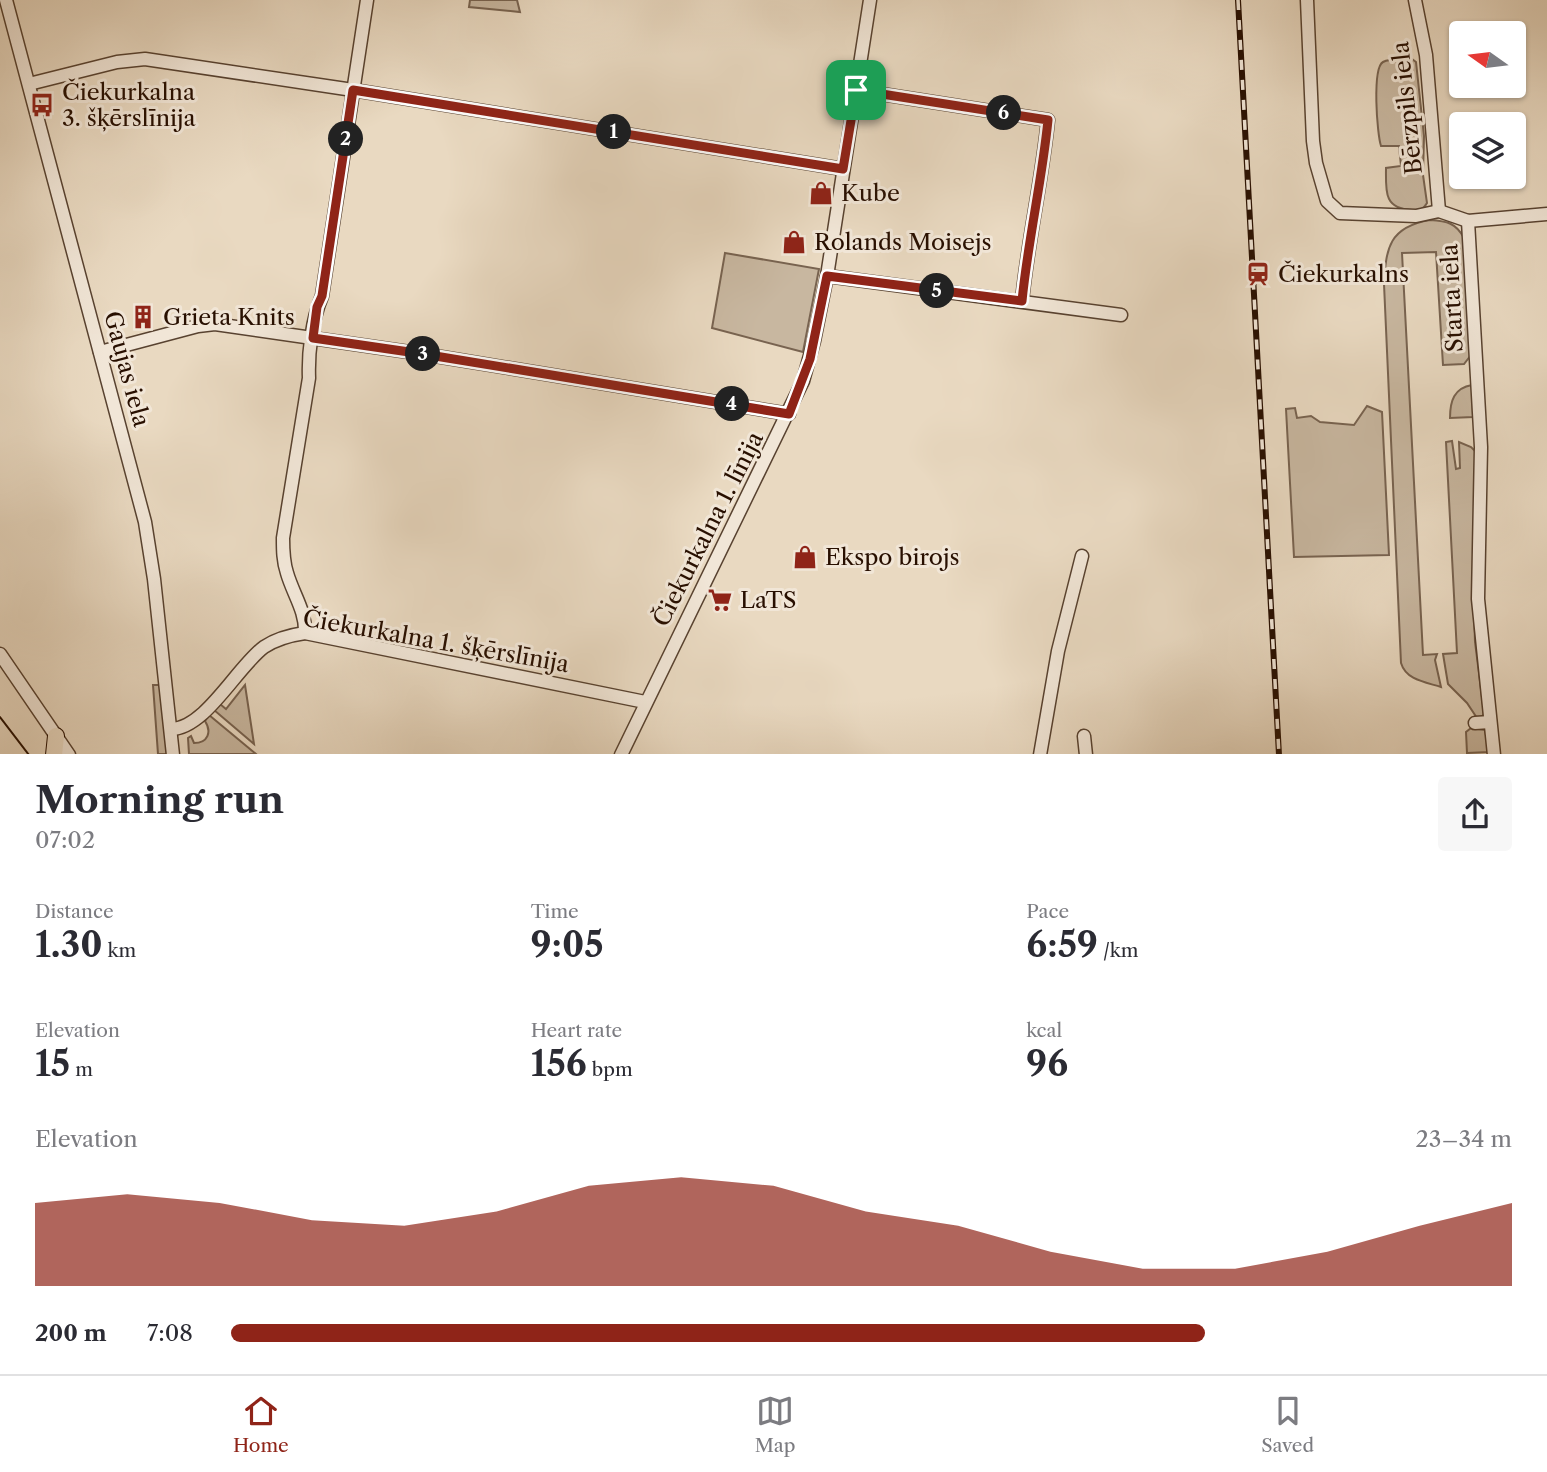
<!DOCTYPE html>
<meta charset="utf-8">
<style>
:root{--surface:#fff;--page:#f7f7f7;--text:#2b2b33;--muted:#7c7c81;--line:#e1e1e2;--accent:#8f2418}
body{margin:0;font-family:"Libre Caslon Text",serif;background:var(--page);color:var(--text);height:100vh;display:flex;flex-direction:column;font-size:26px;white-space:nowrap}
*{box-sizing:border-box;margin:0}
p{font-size:23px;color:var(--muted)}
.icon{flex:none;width:38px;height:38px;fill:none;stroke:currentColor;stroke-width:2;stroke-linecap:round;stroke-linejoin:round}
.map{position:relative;height:754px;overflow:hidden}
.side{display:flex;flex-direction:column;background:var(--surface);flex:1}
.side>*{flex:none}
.needle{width:46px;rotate:284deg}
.tools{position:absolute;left:1449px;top:21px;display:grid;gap:14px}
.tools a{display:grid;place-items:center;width:77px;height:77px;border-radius:7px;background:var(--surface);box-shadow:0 2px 5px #0004;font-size:35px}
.pin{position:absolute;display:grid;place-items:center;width:60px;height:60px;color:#fff;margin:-30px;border-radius:14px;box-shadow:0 4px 10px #0006}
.km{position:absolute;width:35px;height:35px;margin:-18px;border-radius:50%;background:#222;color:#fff;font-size:19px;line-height:35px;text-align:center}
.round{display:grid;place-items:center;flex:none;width:74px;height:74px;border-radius:7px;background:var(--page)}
.head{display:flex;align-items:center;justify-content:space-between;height:119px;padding:0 35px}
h1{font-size:38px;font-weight:700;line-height:52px}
.stats{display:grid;grid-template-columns:repeat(3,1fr);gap:10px;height:119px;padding:7px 35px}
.stats div{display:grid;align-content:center}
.stats b{font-size:35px;font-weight:700}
.stats small{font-size:19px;font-weight:400}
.stats p{font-size:19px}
.chart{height:196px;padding:14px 35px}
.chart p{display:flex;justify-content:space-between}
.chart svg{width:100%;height:126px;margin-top:7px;fill:var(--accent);opacity:.7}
ul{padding:0 35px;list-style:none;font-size:23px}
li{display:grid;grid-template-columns:112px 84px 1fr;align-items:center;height:52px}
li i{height:18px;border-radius:9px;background:var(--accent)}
.dock{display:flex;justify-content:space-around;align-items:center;height:98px;border-top:2px solid var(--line);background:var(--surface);font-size:19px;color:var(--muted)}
.dock a{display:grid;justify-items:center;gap:4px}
.dock .active{color:var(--accent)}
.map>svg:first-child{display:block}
</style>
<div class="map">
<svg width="1547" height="755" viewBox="0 0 1547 755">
<rect width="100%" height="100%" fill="#e9d9c1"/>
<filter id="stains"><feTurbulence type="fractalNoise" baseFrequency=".00286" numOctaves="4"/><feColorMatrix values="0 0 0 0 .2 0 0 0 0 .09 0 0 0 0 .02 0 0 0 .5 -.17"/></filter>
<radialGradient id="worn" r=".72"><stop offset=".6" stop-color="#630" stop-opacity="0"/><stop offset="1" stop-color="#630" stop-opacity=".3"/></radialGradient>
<g fill="#c8b7a0" stroke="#786350" stroke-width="2">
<path d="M470,0H517L520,12L469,7Z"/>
<path d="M1412,59L1416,62L1424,136L1423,175L1427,203C1423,210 1420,210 1412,210C1383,209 1386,190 1386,168L1401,166L1399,146H1381C1377,134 1372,68 1383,62C1390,58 1404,60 1412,59Z"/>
<path d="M1430,220C1447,221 1456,223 1464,238L1471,355L1464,364L1443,365L1436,252L1402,253L1423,655L1437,654L1435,660L1441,687C1425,682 1406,680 1401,663L1384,284C1386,248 1389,227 1430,220Z"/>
<path d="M725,253L819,269L803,352L712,328Z"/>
<path d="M1472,385L1473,417L1450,418C1450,401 1454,388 1472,385Z"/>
<path d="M1367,406L1382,412L1389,555L1294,557L1286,409L1295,408L1297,418L1311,416L1320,422L1354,425Z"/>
<path d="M1452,441L1456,469L1460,468L1459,442L1471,447L1476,452L1473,578L1475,642L1484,713L1482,718H1477L1467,703L1448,684L1443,654L1457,653L1446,442Z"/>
<path d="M153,685H162L169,754H158Z"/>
<path d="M245,685L254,744L214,710L220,704L226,709Z"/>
<path d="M209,715L256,754H189L188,738L191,736L194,743C208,743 212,732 205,721Z"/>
<path d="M1471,728L1485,730L1489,752L1467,753L1466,732Z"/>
</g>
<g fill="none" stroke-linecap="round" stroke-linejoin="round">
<g stroke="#584230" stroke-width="15">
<g id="minor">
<path d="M6,0L145,522L154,579L173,755"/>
<path d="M1307,0L1313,141L1316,163L1327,201L1340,213L1416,216L1439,211L1468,221L1547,214"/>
<path d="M1415,0L1426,55L1439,211"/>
<path d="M29,84L117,62L145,59L353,90L843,169"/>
<path d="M856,90L1048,120C1042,180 1028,240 1022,301"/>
<path d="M1468,221L1481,447L1478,599L1494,755"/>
<path d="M827,276L1121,315"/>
<path d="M100,352L198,326L215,324L423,354L789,414"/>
<path d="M305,633C306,611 293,594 287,573C283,561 283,550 283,538L309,378C308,352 312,320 322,296L367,0"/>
<path d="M0,654L69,755"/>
<path d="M1475,723L1490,722"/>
<path d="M171,729C205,729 237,667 264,647C276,639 291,635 305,633L645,702"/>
<path d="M1084,736L1086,755"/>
<path d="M621,755L803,381L814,341L827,276L870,0"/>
<path d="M1040,755L1058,651L1082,556"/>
</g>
</g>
<g stroke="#280f00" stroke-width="18">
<path id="major" d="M54,755L56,736"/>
</g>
<use href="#minor" stroke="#f1e6d7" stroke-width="12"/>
<use href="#major" stroke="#e9d9c1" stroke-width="16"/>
<path stroke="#280f00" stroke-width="2" d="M0,717L29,755"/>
<g stroke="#280f00" stroke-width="6">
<path id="rail" d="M1238,0L1279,755"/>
</g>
<use href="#rail" stroke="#f1e6d7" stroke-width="3.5" stroke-dasharray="10" stroke-linecap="butt"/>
</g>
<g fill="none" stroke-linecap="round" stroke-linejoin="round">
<g stroke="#fff" stroke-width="14">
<path id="route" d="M353,90L843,169L856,90L1048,120C1042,181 1028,240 1022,301L827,276L810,359L789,414L423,354L313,338L317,307L322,296Z"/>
</g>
<use href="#route" stroke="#8f2418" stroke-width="9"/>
</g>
<defs>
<g id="bus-bare" transform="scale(1.89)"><path d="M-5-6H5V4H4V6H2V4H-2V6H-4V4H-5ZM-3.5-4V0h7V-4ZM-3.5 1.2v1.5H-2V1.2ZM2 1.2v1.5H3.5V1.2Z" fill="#8f2418" stroke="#f1e6d7" stroke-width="2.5" paint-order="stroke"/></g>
<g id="shop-bare" transform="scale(1.89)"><path d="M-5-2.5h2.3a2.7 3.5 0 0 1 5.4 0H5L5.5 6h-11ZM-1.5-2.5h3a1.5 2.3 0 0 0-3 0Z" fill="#8f2418" stroke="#f1e6d7" stroke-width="2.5" paint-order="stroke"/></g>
<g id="station-bare" transform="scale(1.89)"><path d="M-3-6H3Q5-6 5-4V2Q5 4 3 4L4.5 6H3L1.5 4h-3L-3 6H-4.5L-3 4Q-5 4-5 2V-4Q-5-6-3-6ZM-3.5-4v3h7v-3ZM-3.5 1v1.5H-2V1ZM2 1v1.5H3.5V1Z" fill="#8f2418" stroke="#f1e6d7" stroke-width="2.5" paint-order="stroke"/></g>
<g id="building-bare" transform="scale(1.89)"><path d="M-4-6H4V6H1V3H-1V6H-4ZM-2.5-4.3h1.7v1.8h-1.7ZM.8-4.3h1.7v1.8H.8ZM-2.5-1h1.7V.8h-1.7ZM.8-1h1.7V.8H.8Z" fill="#8f2418" stroke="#f1e6d7" stroke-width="2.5" paint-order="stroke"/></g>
<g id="supermarket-bare" transform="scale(1.89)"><path d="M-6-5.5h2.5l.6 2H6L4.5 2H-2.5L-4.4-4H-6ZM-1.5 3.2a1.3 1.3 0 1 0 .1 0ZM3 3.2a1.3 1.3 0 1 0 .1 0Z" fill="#8f2418" stroke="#f1e6d7" stroke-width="2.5" paint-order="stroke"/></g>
</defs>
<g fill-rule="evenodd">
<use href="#bus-bare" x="42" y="105"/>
<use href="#shop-bare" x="821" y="193"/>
<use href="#shop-bare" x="794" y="242"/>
<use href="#station-bare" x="1258" y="274"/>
<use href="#building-bare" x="143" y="317"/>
<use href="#shop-bare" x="805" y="557"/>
<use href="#supermarket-bare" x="720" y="600"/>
</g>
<g text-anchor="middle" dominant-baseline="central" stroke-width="6" stroke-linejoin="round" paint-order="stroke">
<g font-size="23" fill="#280f00" stroke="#f1e6d7" text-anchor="start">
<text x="62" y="92">Čiekurkalna<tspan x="62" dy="26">3. šķērslīnija</tspan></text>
<text x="841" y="193">Kube</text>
<text x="814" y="242">Rolands Moisejs</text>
<text x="1278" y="274">Čiekurkalns</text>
<text x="163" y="317">Grieta Knits</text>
<text x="825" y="557">Ekspo birojs</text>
<text x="740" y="600">LaTS</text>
</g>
<g font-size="23" fill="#280f00" stroke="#f1e6d7">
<text transform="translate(1407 108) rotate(-96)">Bērzpils iela</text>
<text transform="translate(1452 298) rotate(-93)">Starta iela</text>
<text transform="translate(127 369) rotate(75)">Gaujas iela</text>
<text transform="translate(708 529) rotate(-63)">Čiekurkalna 1. līnija</text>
<text transform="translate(436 641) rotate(10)">Čiekurkalna 1. šķērslīnija</text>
</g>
</g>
<rect width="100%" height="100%" filter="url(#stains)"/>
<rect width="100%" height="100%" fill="url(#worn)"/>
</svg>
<div class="tools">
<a><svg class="needle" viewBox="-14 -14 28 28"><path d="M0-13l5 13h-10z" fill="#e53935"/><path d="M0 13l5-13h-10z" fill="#7c7c81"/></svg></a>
<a><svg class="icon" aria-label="layers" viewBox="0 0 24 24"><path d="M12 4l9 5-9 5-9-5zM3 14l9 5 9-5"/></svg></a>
</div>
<div class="pin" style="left:856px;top:90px;background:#1e9e55"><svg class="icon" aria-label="arrive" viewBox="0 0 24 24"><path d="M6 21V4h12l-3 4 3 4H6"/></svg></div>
<b class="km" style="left:614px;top:132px">1</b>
<b class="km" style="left:346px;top:139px">2</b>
<b class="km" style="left:423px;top:354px">3</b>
<b class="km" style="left:732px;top:404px">4</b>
<b class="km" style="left:937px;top:291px">5</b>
<b class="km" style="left:1004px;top:113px">6</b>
</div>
<section class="side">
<div class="head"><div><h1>Morning run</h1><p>07:02</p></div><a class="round"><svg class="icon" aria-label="share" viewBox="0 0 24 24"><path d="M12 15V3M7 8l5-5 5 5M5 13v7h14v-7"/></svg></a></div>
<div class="stats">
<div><p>Distance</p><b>1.30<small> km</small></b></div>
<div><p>Time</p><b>9:05</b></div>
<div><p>Pace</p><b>6:59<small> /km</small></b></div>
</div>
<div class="stats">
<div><p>Elevation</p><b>15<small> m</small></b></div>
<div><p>Heart rate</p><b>156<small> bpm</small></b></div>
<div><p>kcal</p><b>96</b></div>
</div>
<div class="chart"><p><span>Elevation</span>23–34 m</p>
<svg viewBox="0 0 160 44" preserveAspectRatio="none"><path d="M0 44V15L10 12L20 15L30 21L40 23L50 18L60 9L70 6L80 9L90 18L100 23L110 32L120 38L130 38L140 32L150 23L160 15V44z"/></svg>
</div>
<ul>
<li><b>200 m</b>7:08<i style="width:76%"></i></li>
</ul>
</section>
<nav class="dock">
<a class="active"><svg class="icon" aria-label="home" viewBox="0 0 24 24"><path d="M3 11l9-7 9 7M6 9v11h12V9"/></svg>Home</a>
<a><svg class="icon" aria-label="map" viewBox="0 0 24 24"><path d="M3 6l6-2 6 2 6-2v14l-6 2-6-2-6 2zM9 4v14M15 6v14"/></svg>Map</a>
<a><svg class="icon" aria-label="saved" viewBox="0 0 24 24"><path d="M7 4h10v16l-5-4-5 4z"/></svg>Saved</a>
</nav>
